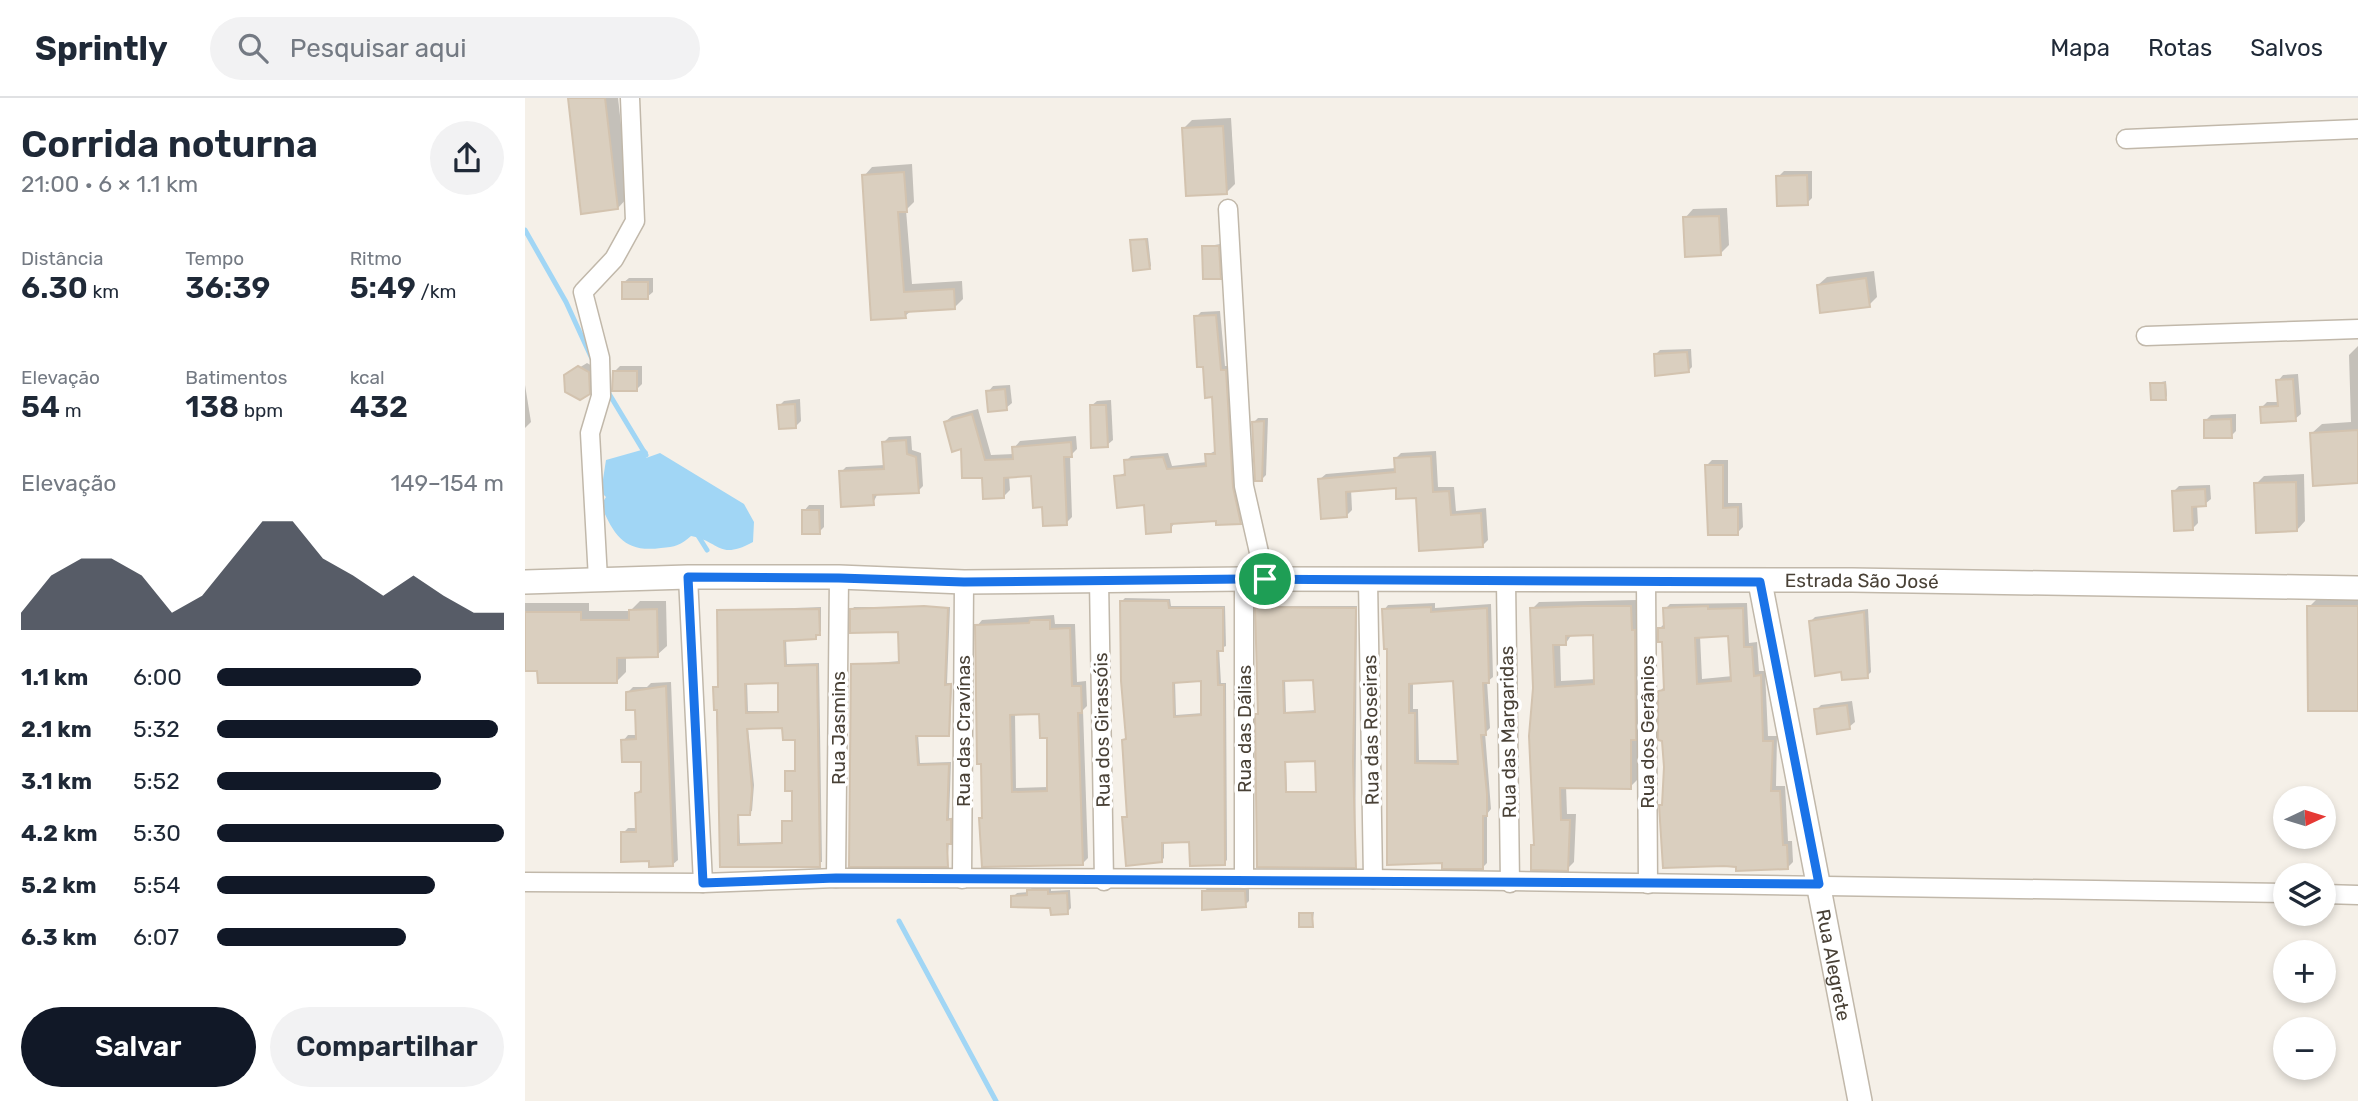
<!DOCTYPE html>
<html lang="pt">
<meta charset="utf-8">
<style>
:root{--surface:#fff;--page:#f2f2f3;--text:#1f2937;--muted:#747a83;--line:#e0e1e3;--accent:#111827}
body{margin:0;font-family:Rubik,sans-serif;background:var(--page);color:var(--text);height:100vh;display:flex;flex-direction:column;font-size:26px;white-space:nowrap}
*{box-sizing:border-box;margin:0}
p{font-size:23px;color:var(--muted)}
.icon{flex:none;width:38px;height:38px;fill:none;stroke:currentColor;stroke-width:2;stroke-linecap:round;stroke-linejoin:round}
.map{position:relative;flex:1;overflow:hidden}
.side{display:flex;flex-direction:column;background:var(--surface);width:525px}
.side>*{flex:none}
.needle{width:46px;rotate:86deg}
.tools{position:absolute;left:1748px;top:688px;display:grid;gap:14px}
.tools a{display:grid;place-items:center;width:63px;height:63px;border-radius:50%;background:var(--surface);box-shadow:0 4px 10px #0003;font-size:35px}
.pin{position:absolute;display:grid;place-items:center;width:60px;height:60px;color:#fff;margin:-30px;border:4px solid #fff;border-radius:50%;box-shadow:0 2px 7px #0007}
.round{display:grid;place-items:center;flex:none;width:74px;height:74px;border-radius:37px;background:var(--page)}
.head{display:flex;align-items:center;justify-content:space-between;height:119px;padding:0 21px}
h1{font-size:38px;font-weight:600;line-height:52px}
.stats{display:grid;grid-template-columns:repeat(3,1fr);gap:10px;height:119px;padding:7px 21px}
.stats div{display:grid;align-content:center}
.stats b{font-size:30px;font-weight:600}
.stats small{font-size:19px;font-weight:400}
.stats p{font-size:19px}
.chart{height:196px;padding:14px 21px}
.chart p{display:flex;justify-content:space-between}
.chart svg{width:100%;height:126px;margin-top:7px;fill:var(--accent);opacity:.7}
.primary-button{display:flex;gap:14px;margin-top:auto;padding:14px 21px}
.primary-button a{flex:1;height:80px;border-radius:42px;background:var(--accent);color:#fff;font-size:28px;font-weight:600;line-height:80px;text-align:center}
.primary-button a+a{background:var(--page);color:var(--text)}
ul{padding:0 21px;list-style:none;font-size:23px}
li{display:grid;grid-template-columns:112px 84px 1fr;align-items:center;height:52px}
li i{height:18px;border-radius:9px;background:var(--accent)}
header{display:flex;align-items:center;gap:42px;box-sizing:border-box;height:98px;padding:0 35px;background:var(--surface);border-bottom:2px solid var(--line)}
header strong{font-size:33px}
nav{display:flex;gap:38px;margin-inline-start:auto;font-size:24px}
.search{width:490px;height:63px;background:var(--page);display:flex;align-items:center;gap:18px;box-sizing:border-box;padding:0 24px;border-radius:38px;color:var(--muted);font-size:26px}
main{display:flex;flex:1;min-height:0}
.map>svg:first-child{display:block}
</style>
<header>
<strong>Sprintly</strong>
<div class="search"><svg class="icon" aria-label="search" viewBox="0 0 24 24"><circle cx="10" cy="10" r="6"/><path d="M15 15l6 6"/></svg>Pesquisar aqui</div>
<nav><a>Mapa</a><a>Rotas</a><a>Salvos</a></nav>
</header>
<main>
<section class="side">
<div class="head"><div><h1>Corrida noturna</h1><p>21:00 · 6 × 1.1 km</p></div><a class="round"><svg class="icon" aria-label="share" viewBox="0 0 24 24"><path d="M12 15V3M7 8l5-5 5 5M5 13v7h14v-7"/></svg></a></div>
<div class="stats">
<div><p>Distância</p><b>6.30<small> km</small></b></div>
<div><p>Tempo</p><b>36:39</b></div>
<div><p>Ritmo</p><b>5:49<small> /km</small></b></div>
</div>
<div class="stats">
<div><p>Elevação</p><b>54<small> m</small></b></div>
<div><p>Batimentos</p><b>138<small> bpm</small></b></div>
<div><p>kcal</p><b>432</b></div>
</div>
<div class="chart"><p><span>Elevação</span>149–154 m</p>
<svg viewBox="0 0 160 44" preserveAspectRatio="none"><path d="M0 44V38L10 25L20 19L30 19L40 25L50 38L60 32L70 19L80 6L90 6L100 19L110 25L120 32L130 25L140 32L150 38L160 38V44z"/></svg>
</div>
<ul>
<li><b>1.1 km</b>6:00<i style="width:71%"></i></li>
<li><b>2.1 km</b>5:32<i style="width:98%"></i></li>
<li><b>3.1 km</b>5:52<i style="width:78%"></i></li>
<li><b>4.2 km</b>5:30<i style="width:100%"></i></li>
<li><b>5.2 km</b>5:54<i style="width:76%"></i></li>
<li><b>6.3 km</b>6:07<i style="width:66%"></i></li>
</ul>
<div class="primary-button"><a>Salvar</a><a>Compartilhar</a></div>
</section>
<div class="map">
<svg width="1833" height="1003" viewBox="0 0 1833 1003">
<rect width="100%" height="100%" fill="#f5f0e8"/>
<path fill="#a1d6f5" d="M120,351L123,354L121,360L135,355L219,406L229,424L228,444C193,463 195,443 166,438C156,447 150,449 136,450C100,455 89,438 76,407L81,399L76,394L81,362Z"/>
<g fill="#0003" fill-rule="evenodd">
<path d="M45,0H93L104,98L93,110Z"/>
<path d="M706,20L710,86L701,95L658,31L667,22Z"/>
<path d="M387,66L389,104L381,112L387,186L437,183L438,201L430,209L387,212L380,218L339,78L347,69Z"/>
<path d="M1259,73H1287V100L1282,105L1253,79Z"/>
<path d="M1202,110L1204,147L1195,156L1160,120L1168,111Z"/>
<path d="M623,140L626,168L624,170L607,143Z"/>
<path d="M695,146L697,177L695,179L679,149Z"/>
<path d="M1349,173L1352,199L1344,207L1293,187L1302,179Z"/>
<path d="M104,180H128V194L122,199L98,185Z"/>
<path d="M695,213L700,268H705L720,420L715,424L693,421L650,424L645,432L591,379L602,374L601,363L606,358L643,355L647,368L682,364V357L692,352L689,297L671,219L676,214Z"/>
<path d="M1833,248V384L1787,335L1797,326L1826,324L1824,257Z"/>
<path d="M1166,251L1167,269L1163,273L1131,256L1135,252Z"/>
<path d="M62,265L69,269V289L63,295L44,276Z"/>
<path d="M95,268H117V286L111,292L89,274Z"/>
<path d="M1773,276L1776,316L1770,321L1737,309L1742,304H1754L1753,283L1758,277Z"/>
<path d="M1641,283L1642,298L1640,300L1627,286Z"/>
<path d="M0,287L6,324L0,330Z"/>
<path d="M485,287L487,305L481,310L463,294L468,288Z"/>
<path d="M275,301L276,323L271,328L254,308L259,303Z"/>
<path d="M586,302L588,342L582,347L566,308L572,303Z"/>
<path d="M453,311L466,357L489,356V350L495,343L551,338L552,351L545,358L547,419L541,425L519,407L508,376L484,378L485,392L479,398L458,378L420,324L427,318Z"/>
<path d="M1711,316V333L1706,338L1681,322L1686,317Z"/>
<path d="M733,320H743L741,377L737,381L728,325Z"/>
<path d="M386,338L387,352L396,355L398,388L393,393L353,395L348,405L316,374L321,369L360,367L359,344L364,339Z"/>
<path d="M911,353L913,389H929L931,413L961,410L963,442L957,448L893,398L872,388L826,391L827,412L822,417L795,381L801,376L871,370V360L876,355Z"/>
<path d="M1187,362H1203V405H1217L1218,429L1212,435H1185L1182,367Z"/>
<path d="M1779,376L1780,423L1772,432L1731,386L1739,378Z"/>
<path d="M1685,387L1686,401L1680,406L1672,407L1673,425L1667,431L1649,393L1654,388Z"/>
<path d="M284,407H299V429L294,434L279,413Z"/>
<path d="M1796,497H1833V611L1784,509Z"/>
<path d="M600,500L645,501L646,508H700L701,548L694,551L696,585H701L702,762L699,765L666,743H639V760L637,762L598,720L603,717L598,642L601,640L597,503ZM678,581V615L651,617L650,583Z"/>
<path d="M1112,502L1117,634L1112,639V682L1105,689L1041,688L1042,716H1051L1049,764L1042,771L1010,717L1007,511L1014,504ZM1070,535L1071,581L1036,583L1035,545H1041L1047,536Z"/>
<path d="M115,503H141L142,548L132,557L101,558V574L92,583L0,571V505H64V513H105Z"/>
<path d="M910,505V510L966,506L968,579L962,584L965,630L960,635L966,711L962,716V765L957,770L919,763L864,765L863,549L859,512L863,507ZM930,581L935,662H894L893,611H888V584Z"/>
<path d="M1222,505L1224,545L1232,544L1234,573H1240L1243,638H1252L1251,688H1260L1263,743H1267L1268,764L1262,770L1213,768L1136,743L1140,669L1135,593L1140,588L1138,542L1134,531L1141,524L1140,511L1145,506ZM1205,536L1208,578L1177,581L1175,538Z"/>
<path d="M735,508H832L830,768L733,767ZM790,580L791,612L761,614L760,581ZM792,661V693H762L761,662Z"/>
<path d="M296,509V533L291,540L261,541L262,566L294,565L297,764L197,767L190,590L194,587V513ZM255,583V613H223L222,584ZM259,629L271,640L272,671L261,674L269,691V721L259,724V744L215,745L214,715L227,713L229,687L223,630Z"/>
<path d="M329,509H425L422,585H427L425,634L393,636L395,665L426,664L424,720H428V742L424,744L422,767L327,567L375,563L374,532L327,512Z"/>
<path d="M1343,511L1346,574L1342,578L1318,572L1286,523L1290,519Z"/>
<path d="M529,517L530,526H550L552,584L561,583L562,608L558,612L563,760L558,765L455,721L459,717L452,528L457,522ZM516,614L524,638L523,689L491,690L490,615Z"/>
<path d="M146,584L153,762L147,767L126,761L98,735L103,730H113L112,695L118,689V662L98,643L103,637H112L111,610L103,594L108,589H122L126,585Z"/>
<path d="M1327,603L1330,624L1324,629L1291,612L1296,607Z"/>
<path d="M508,788H526V793L545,792L546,810L542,814L488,799L492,795L504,794Z"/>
<path d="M683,790H724V803L720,807H702L699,811H678V794Z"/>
<path d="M778,814H789L787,827L775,816Z"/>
</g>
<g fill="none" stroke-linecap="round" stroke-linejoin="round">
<g stroke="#a1d6f5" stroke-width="5">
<path d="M0,132L41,204L68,263"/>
<path d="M83,294L121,357"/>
<path d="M172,436L182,452"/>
<path d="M374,823L471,1003"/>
</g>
</g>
<g fill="#dacfbf" stroke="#d3c3af" stroke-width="2" fill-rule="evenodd">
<path d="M43,0H80L93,111L56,116Z"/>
<path d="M698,28L702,96L661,98L657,30Z"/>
<path d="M379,74L382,114H373L379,194L429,191L430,211L380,214L381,220L346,222L337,77Z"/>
<path d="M1282,77L1283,107L1252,108L1251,78Z"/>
<path d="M1194,118L1196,157L1160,159L1158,119Z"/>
<path d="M621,141L625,171L608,173L605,142Z"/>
<path d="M677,148H694L696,181H678Z"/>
<path d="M1341,180L1345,209L1295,215L1292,187Z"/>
<rect x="97" y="184" width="26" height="17"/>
<path d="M691,217L696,272H701L708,389L716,426L691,427V423L646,426V434L621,436L619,407L592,410L589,378L600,377L599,362L638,359L642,371L681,368L680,356H690L687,299L680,300L678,269H672L669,218Z"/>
<path d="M1162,254L1164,274L1130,278L1129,256Z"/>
<path d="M53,268L64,274L65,296L55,302L40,294L39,277Z"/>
<path d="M88,273H112V293H87Z"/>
<path d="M1768,281L1771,323L1736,325L1735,309L1753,308L1751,282Z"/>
<path d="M1625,285H1640L1641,302H1626Z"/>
<path d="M480,291L482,312L463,314L461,293Z"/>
<path d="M270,306L271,330L254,331L252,307Z"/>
<path d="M565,307H581L583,349L566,350Z"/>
<path d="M447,316L460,362L488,361L487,349L546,344L547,359H539L542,427L518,428L517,409L508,410L506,378L479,380V400L458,401L457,380H437L436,351L427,354L419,324Z"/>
<path d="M1706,321L1707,340H1679V322Z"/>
<path d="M739,323L737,383H730L727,324Z"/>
<path d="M1833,332V385L1788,388L1785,335Z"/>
<path d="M381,342L382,356L391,359L394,395L348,397L349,407L316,409L314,373L359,371L357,344Z"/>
<path d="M906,358L908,394L924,393L926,417L956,415L958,449L894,453L891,400L871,401V390L821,394L822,419L796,421L793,381L870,374L869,360Z"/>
<path d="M1180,367H1198V410L1213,409V437H1183Z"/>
<path d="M1771,384L1772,433L1731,435L1729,385Z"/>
<path d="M1680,391L1681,408L1667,409L1668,432L1649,433L1647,393Z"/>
<path d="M277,412H294L295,436H277Z"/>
<path d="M595,503H643L644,510H698V553H692L693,587H699L700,767L665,768L664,744L637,745V764L601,768L597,719H602L597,642L601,641L596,583ZM676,583V617L649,619L648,585Z"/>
<path d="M399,508L423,510L420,587L426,586L424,638H391L393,667L424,666L422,722L426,721V746H422L423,769H324L326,566L374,565L373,534L325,535V511Z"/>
<path d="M1057,508H1106L1107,532H1110L1111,642H1106V691L1035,690L1036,722H1045L1043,773L1006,772V747H1009L1004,638L1008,590L1005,510ZM1068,537L1069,586L1030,589L1028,547H1041V538Z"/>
<path d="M1183,508V511L1218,510L1219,549H1227L1229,578L1236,577L1238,643H1248L1246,693H1255L1258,747H1262L1263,771L1211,773V769L1199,768L1138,770L1134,707H1137L1139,669L1137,643L1133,642V593L1139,592L1137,544H1133V530H1139L1138,510ZM1203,538L1206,583L1172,586L1170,540Z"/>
<path d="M1782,508H1833V613H1783Z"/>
<path d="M730,509L831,510L828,665L831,770L732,769L730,616H733ZM788,582L790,614L759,615L758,583ZM790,663L791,694H761L760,664Z"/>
<path d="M906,509V514L962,510L964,585H958L961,637H956L962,696V718H958V771H917V765L862,767V551H859L857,511ZM928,583L933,666L890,665V615H884V586Z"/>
<path d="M132,511L133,559L92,560V585H13L12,573H0V514H56V522H104V512Z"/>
<path d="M294,511L295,537H291V541L259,543L260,568L292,567L295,769H195L192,612H189L188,589H193L192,512ZM253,585V614L221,615L220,586ZM257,630L258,642H270V673H260V693H267V723H257V745L213,747V717H225L227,691L222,631Z"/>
<path d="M1339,514L1343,580L1317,582L1316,574L1290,578L1284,523Z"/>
<path d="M505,522H525V531L545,530L547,588H556L557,615H553L558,767L457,769L454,720H457L456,666H452L450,527L504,525ZM514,616L515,640H522V693L487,694L485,617Z"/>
<path d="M141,588L148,768L124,769V763L96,764V734H111L110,695L116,694V664H97L96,642L111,641L110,612H101V594Z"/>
<path d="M1322,607L1325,631L1292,636L1289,611Z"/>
<path d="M502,792H523V796L542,795L543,816L526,817L525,810L486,809V798L502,797Z"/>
<path d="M677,793H720L721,809L677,812Z"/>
<path d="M774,815H787L788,829H774Z"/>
</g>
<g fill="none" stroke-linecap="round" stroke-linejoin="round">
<g stroke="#c1b8aa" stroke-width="21">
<g id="minor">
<path d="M1601,41L1833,31"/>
<path d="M703,111L719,388L740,481"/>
<path d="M1621,238L1833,231"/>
<path d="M163,479L178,785"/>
<path d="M73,481L65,335L76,298L75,260L58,194L89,161L110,123L105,0"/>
<path d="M574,482L579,783"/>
<path d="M843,482L848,781"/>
<path d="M981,483L985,785"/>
<path d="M1121,483L1123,786"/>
<path d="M311,780L314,479"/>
<path d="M437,781L439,484"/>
<path d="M719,781V481"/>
<path d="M0,784L178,785L311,780L848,781L1760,795"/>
<path d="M1799,796L1833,797"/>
</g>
</g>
<g stroke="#c1b8aa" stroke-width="26">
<g id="tertiary">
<path id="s1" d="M0,484L163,479H314L439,484L719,481L1327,482L1833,490"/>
<path id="s2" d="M1235,484L1335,1003"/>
</g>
</g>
<use href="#minor" stroke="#fff" stroke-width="18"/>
<use href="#tertiary" stroke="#fff" stroke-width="23"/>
</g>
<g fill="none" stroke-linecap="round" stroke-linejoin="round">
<g stroke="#fff" stroke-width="14">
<path id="route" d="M163,479L314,480L439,484L719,481L1235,484L1294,786L311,780L178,785Z"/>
</g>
<use href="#route" stroke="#1a73e8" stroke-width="9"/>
</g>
<g text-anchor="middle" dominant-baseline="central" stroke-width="7" stroke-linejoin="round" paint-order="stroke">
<g font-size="19" fill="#494136" stroke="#fff">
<text stroke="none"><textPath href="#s1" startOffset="1337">Estrada São José</textPath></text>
<text transform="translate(313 630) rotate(-90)">Rua Jasmins</text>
<text transform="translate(719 631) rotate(-90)">Rua das Dálias</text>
<text transform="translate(577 632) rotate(-91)">Rua dos Girassóis</text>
<text transform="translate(846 632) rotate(-91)">Rua das Roseiras</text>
<text transform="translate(438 633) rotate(-90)">Rua das Cravínas</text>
<text transform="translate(983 634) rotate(-91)">Rua das Margaridas</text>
<text transform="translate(1122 634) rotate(-90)">Rua dos Gerânios</text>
<text stroke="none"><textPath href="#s2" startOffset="390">Rua Alegrete</textPath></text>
</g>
</g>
</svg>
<div class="tools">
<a><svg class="needle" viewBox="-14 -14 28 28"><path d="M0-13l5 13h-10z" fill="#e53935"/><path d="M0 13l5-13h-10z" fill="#747a83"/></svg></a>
<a><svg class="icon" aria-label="layers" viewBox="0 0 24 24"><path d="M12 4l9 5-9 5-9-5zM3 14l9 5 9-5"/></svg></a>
<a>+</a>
<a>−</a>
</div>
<div class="pin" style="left:740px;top:481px;background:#1e9e55"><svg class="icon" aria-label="arrive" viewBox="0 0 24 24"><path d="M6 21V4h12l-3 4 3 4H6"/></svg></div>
</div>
</main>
